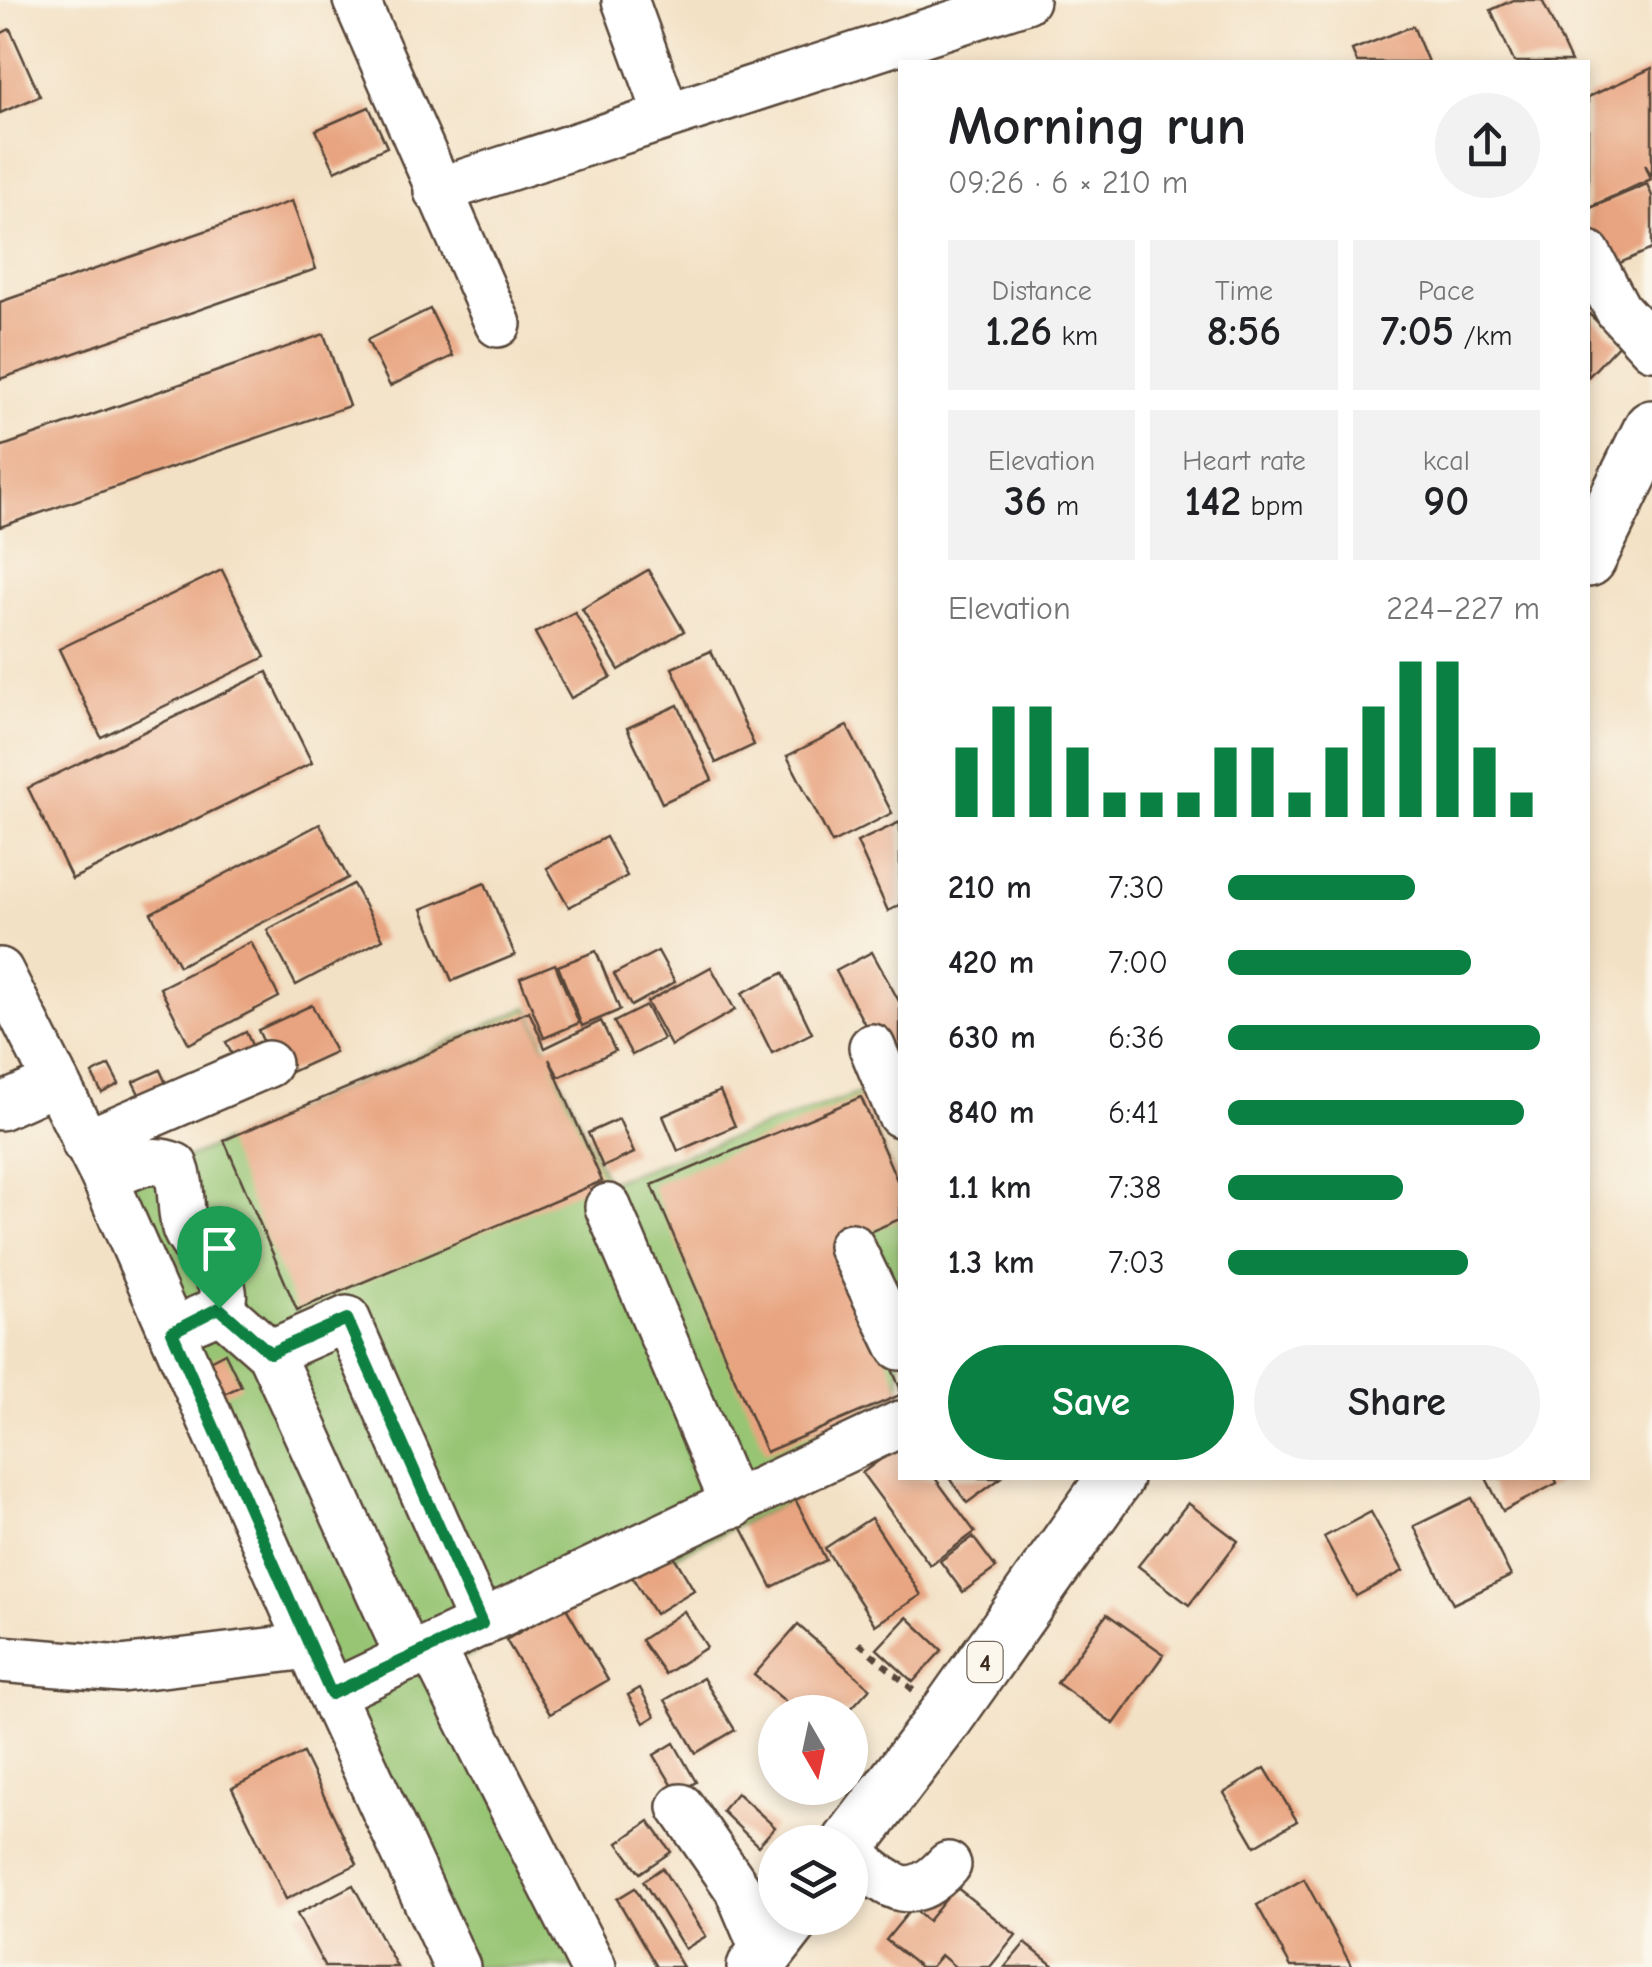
<!DOCTYPE html>
<meta charset="utf-8">
<style>
:root{--surface:#fff;--page:#f2f2f2;--text:#202124;--muted:#757577;--accent:#0b8043}
body{margin:0;font-family:"Comic Neue",sans-serif;background:var(--page);color:var(--text);height:100vh;display:flex;flex-direction:column;font-size:38px;white-space:nowrap}
*{box-sizing:border-box;margin:0}
p{font-size:32px;color:var(--muted)}
.icon{flex:none;width:55px;height:55px;fill:none;stroke:currentColor;stroke-width:2;stroke-linecap:round;stroke-linejoin:round}
.map{position:relative;flex:1;overflow:hidden}
.sheet{position:absolute;left:898px;top:60px;width:692px;height:1420px;display:flex;flex-direction:column;background:var(--surface);border-radius:0px;box-shadow:0 5px 15px #0003}
.sheet>*{flex:none}
.needle{width:65px;rotate:171deg}
.tools{position:absolute;left:758px;top:1695px;display:grid;gap:20px}
.tools a{display:grid;place-items:center;width:110px;height:110px;border-radius:50%;background:var(--surface);box-shadow:0 5px 15px #0003;font-size:50px}
.pin{position:absolute;display:grid;place-items:center;width:85px;height:85px;color:#fff;margin:-102px -42px;border-radius:50% 50% 50% 0;rotate:-45deg;box-shadow:0 0 10px #0007}
.pin .icon{rotate:45deg}
.round{display:grid;place-items:center;flex:none;width:105px;height:105px;border-radius:52px;background:var(--page)}
.headline{display:flex;align-items:center;justify-content:space-between;height:170px;padding:0 50px}
h1{font-size:55px;font-weight:800;line-height:75px}
.metrics{display:grid;grid-template-columns:repeat(3,1fr);gap:15px;height:170px;padding:10px 50px}
.metrics div{display:grid;align-content:center;border-radius:0px;background:var(--page);text-align:center}
.metrics b{font-size:42px;font-weight:800}
.metrics small{font-size:28px;font-weight:400}
.metrics p{font-size:28px}
.chart{height:280px;padding:20px 50px}
.chart p{display:flex;justify-content:space-between}
.chart svg{width:100%;height:180px;margin-top:10px;stroke:var(--accent);stroke-width:6}
.action{display:flex;gap:20px;margin-top:auto;padding:20px 50px}
.action a{flex:1;height:115px;border-radius:60px;background:var(--accent);color:#fff;font-size:40px;font-weight:800;line-height:115px;text-align:center}
.action a+a{background:var(--page);color:var(--text)}
ul{padding:0 50px;list-style:none;font-size:32px}
li{display:grid;grid-template-columns:160px 120px 1fr;align-items:center;height:75px}
li i{height:25px;border-radius:12px;background:var(--accent)}
.map>svg:first-child{display:block}
</style>
<div class="map">
<svg width="1652" height="1967" viewBox="0 0 1652 1967">
<rect width="100%" height="100%" fill="#fbf7ec"/>
<filter id="ink" filterUnits="userSpaceOnUse"><feTurbulence type="fractalNoise" baseFrequency=".01" numOctaves="2"/><feDisplacementMap in="SourceGraphic" scale="20" xChannelSelector="R" yChannelSelector="G"/><feConvolveMatrix kernelMatrix="1 2 1 2 8 2 1 2 1" color-interpolation-filters="sRGB"/></filter>
<filter id="wash" filterUnits="userSpaceOnUse"><feTurbulence type="fractalNoise" baseFrequency=".0048" numOctaves="4" result="noise"/><feDisplacementMap in="SourceGraphic" scale="40" xChannelSelector="R" yChannelSelector="G"/><feGaussianBlur stdDeviation="2.25" result="paint"/><feColorMatrix in="noise" values="0 0 0 0 0 0 0 0 0 0 0 0 0 0 0 0 0 1.4 0 .05"/><feComposite in="paint" operator="in"/></filter>
<g filter="url(#wash)">
<rect width="100%" height="100%" fill="#f3e1c5"/>
<path fill="#97c573" stroke="#697848" stroke-width="2.5" d="M528,1007L607,1182L859,1093L900,1186V1447L456,1662L606,1967H471L112,1191Z"/>
<g id="blocks">
<g fill="#e8a480">
<path d="M1513,0H1542L1571,62H1514L1491,10Z"/>
<path d="M1413,26L1428,62H1357L1352,50Z"/>
<path d="M10,29L40,96L0,113V34Z"/>
<path d="M1652,68V177L1645,164L1651,179L1588,208V97Z"/>
<path d="M369,107L387,147L335,171L316,130Z"/>
<path d="M1647,184L1652,196V249L1606,269L1588,224V209Z"/>
<path d="M292,201L316,269L0,379V302Z"/>
<path d="M430,309L453,356L390,386L367,340Z"/>
<path d="M1588,313L1620,343L1588,377Z"/>
<path d="M324,334L349,406L0,527V447Z"/>
<path d="M222,570L265,657L101,737L59,649Z"/>
<path d="M648,570L684,631L619,670L582,609Z"/>
<path d="M575,612L611,677L571,698L535,633Z"/>
<path d="M711,651L754,745L716,763L672,668Z"/>
<path d="M267,672L312,763L72,879L28,788Z"/>
<path d="M678,705L712,780L662,803L627,728Z"/>
<path d="M847,726L892,813L832,843L787,756Z"/>
<path d="M900,822V905L888,911L857,842Z"/>
<path d="M320,824L348,878L179,966L151,913Z"/>
<path d="M606,837L627,876L569,907L547,868Z"/>
<path d="M485,883L515,955L452,981L422,909Z"/>
<path d="M353,884L383,939L296,985L267,930Z"/>
<path d="M251,942L279,997L189,1044L160,988Z"/>
<path d="M596,951L620,1010L582,1026L558,966Z"/>
<path d="M658,951L675,982L631,1006L614,974Z"/>
<path d="M872,952L900,1003V1052L884,1060L836,971Z"/>
<path d="M555,964L579,1023L544,1038L520,978Z"/>
<path d="M711,967L735,1010L671,1046L647,1002Z"/>
<path d="M783,973L812,1033L772,1053L742,993Z"/>
<path d="M312,1005L335,1052L280,1077L258,1030Z"/>
<path d="M646,1006L663,1039L632,1055L614,1022Z"/>
<path d="M529,1011L545,1048L601,1021L615,1051L559,1077L549,1059L602,1181L297,1310L224,1140Z"/>
<path d="M246,1032L256,1054L236,1063L226,1042Z"/>
<path d="M109,1065L119,1084L102,1093L92,1074Z"/>
<path d="M160,1070L173,1099L147,1110L133,1082Z"/>
<path d="M720,1091L735,1126L678,1151L663,1116Z"/>
<path d="M861,1097L900,1187V1219L839,1245L900,1388V1395L766,1452L652,1185Z"/>
<path d="M619,1119L634,1153L603,1167L588,1133Z"/>
<path d="M225,1353L241,1386L214,1399L198,1367Z"/>
<path d="M900,1445V1478H935L975,1532L930,1565L862,1473Z"/>
<path d="M949,1478H1001L967,1503Z"/>
<path d="M1486,1478H1555L1557,1483L1503,1511Z"/>
<path d="M1472,1498L1511,1576L1453,1604L1414,1526Z"/>
<path d="M795,1499L826,1560L772,1587L741,1526Z"/>
<path d="M1188,1503L1238,1541L1189,1605L1138,1566Z"/>
<path d="M1371,1512L1403,1571L1356,1596L1324,1537Z"/>
<path d="M871,1518L921,1595L875,1625L825,1548Z"/>
<path d="M973,1537L996,1568L963,1592L940,1561Z"/>
<path d="M672,1553L694,1590L655,1614L632,1577Z"/>
<path d="M565,1606L608,1680L550,1714L506,1640Z"/>
<path d="M684,1611L707,1647L665,1674L641,1640Z"/>
<path d="M1107,1614L1164,1654L1114,1724L1057,1683Z"/>
<path d="M907,1617L942,1650L913,1682L877,1649Z"/>
<path d="M798,1625L870,1688L848,1712H798L754,1675Z"/>
<path d="M703,1678L735,1730L696,1753L665,1700Z"/>
<path d="M640,1688L655,1716L644,1723L628,1695Z"/>
<path d="M674,1743L696,1782L677,1793L654,1755Z"/>
<path d="M303,1753L357,1864L286,1899L232,1788Z"/>
<path d="M1265,1768L1297,1821L1255,1846L1224,1793Z"/>
<path d="M794,1788H823L813,1801Z"/>
<path d="M737,1793L775,1827L758,1846L722,1811Z"/>
<path d="M649,1821L671,1852L640,1873L618,1843Z"/>
<path d="M662,1868L706,1936L685,1949L643,1881Z"/>
<path d="M1304,1879L1352,1967H1291L1257,1905Z"/>
<path d="M353,1885L397,1967H325L297,1914Z"/>
<path d="M956,1887L1016,1935L990,1967H955L941,1955L931,1967H920L886,1940L912,1908L928,1921Z"/>
<path d="M635,1888L683,1967H657L617,1899Z"/>
<path d="M1025,1943L1055,1967H1005Z"/>
</g>
</g>
</g>
<g filter="url(#ink)">
<use href="#blocks" fill-opacity="0" stroke="#574537" stroke-width="2.5"/>
<g fill="none" stroke-linecap="round" stroke-linejoin="round">
<g stroke="#574537" stroke-width="50">
<g id="minor">
<path d="M356,0L498,324"/>
<path d="M625,0L667,115"/>
<path d="M437,191L1026,0"/>
<path d="M1588,254L1618,310L1652,347"/>
<path d="M0,971L105,1179L331,1694L457,1967"/>
<path d="M872,1047L900,1114"/>
<path d="M0,1107L56,1082"/>
<path d="M85,1143L268,1064"/>
<path d="M105,1179C130,1168 149,1154 175,1166C183,1186 179,1208 185,1228C191,1248 241,1288 217,1309C212,1314 202,1317 196,1320"/>
<path d="M608,1207L734,1505"/>
<path d="M851,1246L900,1347"/>
<path d="M219,1308L270,1353L409,1658"/>
<path d="M270,1353L347,1319L481,1624"/>
<path d="M431,1647L593,1967"/>
<path d="M0,1659L121,1669L309,1646"/>
<path d="M331,1694L900,1424"/>
<path d="M681,1807L737,1888L765,1954"/>
<path d="M850,1853C887,1884 908,1909 948,1865"/>
</g>
</g>
<g stroke="#574537" stroke-width="60">
<g id="highway">
<path d="M1588,559L1652,428"/>
<path d="M850,1843L945,1718L1115,1478"/>
<path d="M755,1967L793,1918"/>
</g>
</g>
<path stroke="#574537" stroke-width="6" stroke-dasharray="8 8" stroke-linecap="butt" d="M859,1643L914,1691"/>
<use href="#minor" stroke="#fff" stroke-width="45"/>
<use href="#highway" stroke="#fff" stroke-width="55"/>
</g>
</g>
<g fill="none" stroke-linecap="round" stroke-linejoin="round" filter="url(#ink)">
<g stroke="#fff" stroke-width="20">
<path id="route" d="M219,1308L270,1353L347,1319L482,1624L331,1694L172,1332Z"/>
</g>
<use href="#route" stroke="#0b8043" stroke-width="12"/>
</g>
<g text-anchor="middle" dominant-baseline="central" stroke-width="8" stroke-linejoin="round" paint-order="stroke">
<rect fill="#fbf7ec" stroke="#75685c" stroke-width="2.5" x="967.5" y="1642" width="35" height="40" rx="8"/>
<g font-size="25" font-weight="bold" fill="#3b2a1e">
<text x="985" y="1662">4</text>
</g>
</g>
</svg>
<div class="tools">
<a><svg class="needle" viewBox="-14 -14 28 28"><path d="M0-13l5 13h-10z" fill="#e53935"/><path d="M0 13l5-13h-10z" fill="#757577"/></svg></a>
<a><svg class="icon" aria-label="layers" viewBox="0 0 24 24"><path d="M12 4l9 5-9 5-9-5zM3 14l9 5 9-5"/></svg></a>
</div>
<div class="pin" style="left:219px;top:1308px;background:#1e9e55"><svg class="icon" aria-label="arrive" viewBox="0 0 24 24"><path d="M6 21V4h12l-3 4 3 4H6"/></svg></div>
<section class="sheet">
<div class="headline"><div><h1>Morning run</h1><p>09:26 · 6 × 210 m</p></div><a class="round"><svg class="icon" aria-label="share" viewBox="0 0 24 24"><path d="M12 15V3M7 8l5-5 5 5M5 13v7h14v-7"/></svg></a></div>
<div class="metrics">
<div><p>Distance</p><b>1.26<small> km</small></b></div>
<div><p>Time</p><b>8:56</b></div>
<div><p>Pace</p><b>7:05<small> /km</small></b></div>
</div>
<div class="metrics">
<div><p>Elevation</p><b>36<small> m</small></b></div>
<div><p>Heart rate</p><b>142<small> bpm</small></b></div>
<div><p>kcal</p><b>90</b></div>
</div>
<div class="chart"><p><span>Elevation</span>224–227 m</p>
<svg viewBox="0 0 160 44" preserveAspectRatio="none"><path d="M5 44V27M15 44V17M25 44V17M35 44V27M45 44V38M55 44V38M65 44V38M75 44V27M85 44V27M95 44V38M105 44V27M115 44V17M125 44V6M135 44V6M145 44V27M155 44V38"/></svg>
</div>
<ul>
<li><b>210 m</b>7:30<i style="width:60%"></i></li>
<li><b>420 m</b>7:00<i style="width:78%"></i></li>
<li><b>630 m</b>6:36<i style="width:100%"></i></li>
<li><b>840 m</b>6:41<i style="width:95%"></i></li>
<li><b>1.1 km</b>7:38<i style="width:56%"></i></li>
<li><b>1.3 km</b>7:03<i style="width:77%"></i></li>
</ul>
<div class="action"><a>Save</a><a>Share</a></div>
</section>
</div>
